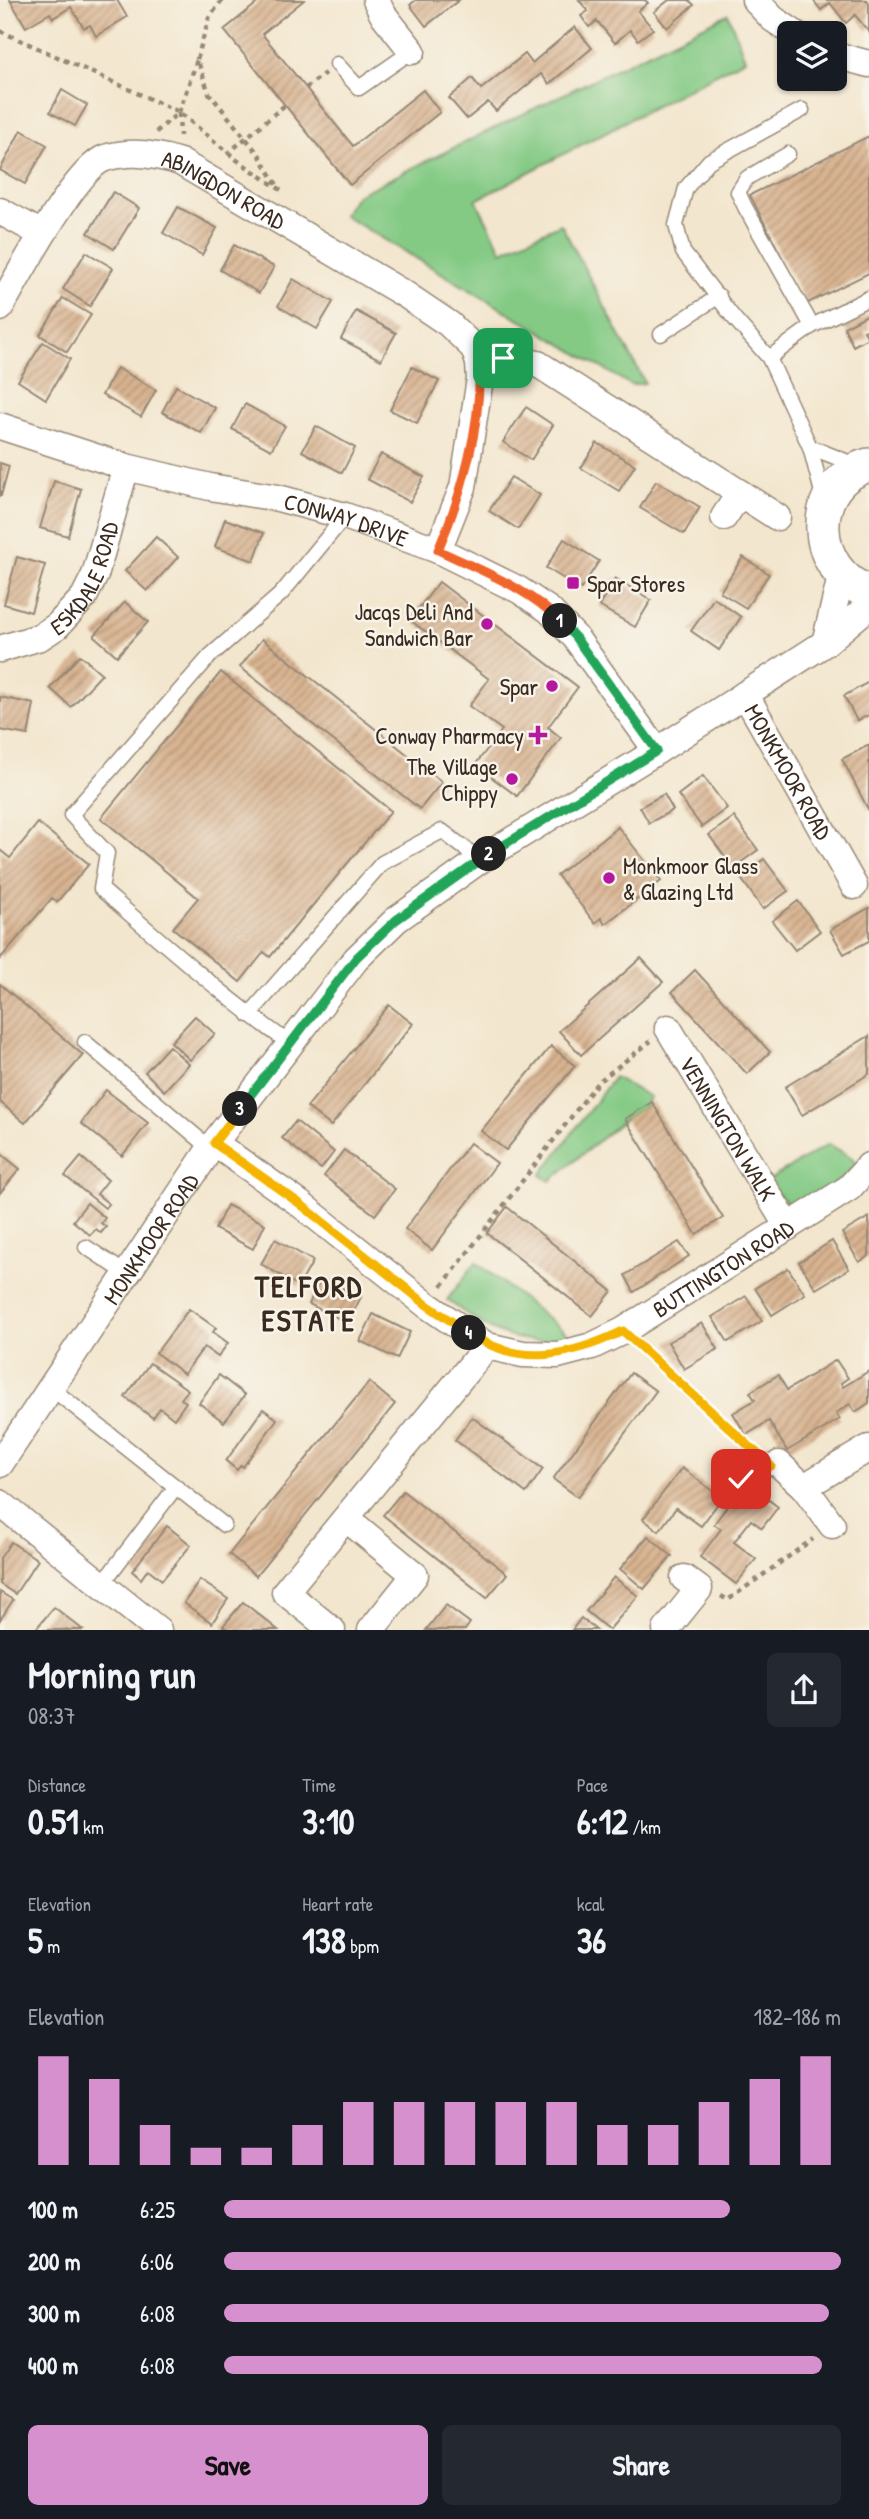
<!DOCTYPE html>
<meta charset="utf-8">
<style>
:root{--surface:#171b24;--page:#242831;--text:#f1f3f6;--muted:#9ea1a6;--accent:#d690ce}
body{margin:0;font-family:"Patrick Hand",sans-serif;background:var(--page);color:var(--text);height:100vh;display:flex;flex-direction:column;font-size:26px;white-space:nowrap}
*{box-sizing:border-box;margin:0}
p{font-size:23px;color:var(--muted)}
.icon{flex:none;width:38px;height:38px;fill:none;stroke:currentColor;stroke-width:2;stroke-linecap:round;stroke-linejoin:round}
.map{position:relative;height:1630px;overflow:hidden}
.panel{display:flex;flex-direction:column;background:var(--surface);flex:1}
.panel>*{flex:none}
.tools{position:absolute;left:777px;top:21px;display:grid;gap:14px}
.tools a{display:grid;place-items:center;width:70px;height:70px;border-radius:10px;background:var(--surface);box-shadow:0 2px 5px #0004;font-size:35px}
.pin{position:absolute;display:grid;place-items:center;width:60px;height:60px;color:#fff;margin:-30px;border-radius:14px;box-shadow:0 4px 10px #0006}
.km{position:absolute;width:35px;height:35px;margin:-18px;border-radius:50%;background:#222;color:#fff;font-size:19px;line-height:35px;text-align:center}
.round{display:grid;place-items:center;flex:none;width:74px;height:74px;border-radius:10px;background:var(--page)}
.overview{display:flex;align-items:center;justify-content:space-between;height:119px;padding:0 28px}
h1{font-size:38px;font-weight:800;line-height:52px}
.metrics{display:grid;grid-template-columns:repeat(3,1fr);gap:10px;height:119px;padding:7px 28px}
.metrics div{display:grid;align-content:center}
.metrics b{font-size:35px;font-weight:800}
.metrics small{font-size:19px;font-weight:400}
.metrics p{font-size:19px}
.chart{height:196px;padding:14px 28px}
.chart p{display:flex;justify-content:space-between}
.chart svg{width:100%;height:126px;margin-top:7px;stroke:var(--accent);stroke-width:6}
.cta{display:flex;gap:14px;margin-top:auto;padding:14px 28px}
.cta a{flex:1;height:80px;border-radius:10px;background:var(--accent);color:#111;font-size:28px;font-weight:800;line-height:80px;text-align:center}
.cta a+a{background:var(--page);color:var(--text)}
ul{padding:0 28px;list-style:none;font-size:23px}
li{display:grid;grid-template-columns:112px 84px 1fr;align-items:center;height:52px}
li i{height:18px;border-radius:9px;background:var(--accent)}
.map>svg:first-child{display:block}
</style>
<div class="map">
<svg width="869" height="1630" viewBox="0 0 869 1630">
<defs>
<pattern id="building-hatch" width="6" height="6" patternUnits="userSpaceOnUse" patternTransform="scale(1.75)"><rect width="6" height="6" fill="#d9b491"/><path d="M-1 1l2-2M0 6l6-6M5 7l2-2" fill="none" stroke="#b19376"/></pattern>
</defs>
<rect width="100%" height="100%" fill="#f7f3e8"/>
<filter id="ink" filterUnits="userSpaceOnUse"><feTurbulence type="fractalNoise" baseFrequency=".0143" numOctaves="2"/><feDisplacementMap in="SourceGraphic" scale="14" xChannelSelector="R" yChannelSelector="G"/><feConvolveMatrix kernelMatrix="1 2 1 2 8 2 1 2 1" color-interpolation-filters="sRGB"/></filter>
<filter id="wash" filterUnits="userSpaceOnUse"><feTurbulence type="fractalNoise" baseFrequency=".00686" numOctaves="4" result="noise"/><feDisplacementMap in="SourceGraphic" scale="28" xChannelSelector="R" yChannelSelector="G"/><feGaussianBlur stdDeviation="1.57" result="paint"/><feColorMatrix in="noise" values="0 0 0 0 0 0 0 0 0 0 0 0 0 0 0 0 0 1.4 0 .05"/><feComposite in="paint" operator="in"/></filter>
<g filter="url(#wash)">
<rect width="100%" height="100%" fill="#f3e6ce"/>
<g fill="#84ca85" stroke="#607a52" stroke-width="2">
<path d="M728,14L745,59L476,200L502,251L561,224L645,383L631,385L343,215L357,195Z"/>
<path d="M614,1077L650,1097L643,1108L625,1119L550,1181L541,1175Z"/>
<path d="M829,1144L852,1158L857,1164C839,1182 815,1204 789,1205L766,1182Z"/>
<path d="M476,1262L574,1339C515,1347 494,1334 447,1300Z"/>
</g>
<g id="blocks">
<g fill="url(#building-hatch)">
<path d="M10,0H117L127,17L96,36L90,25L84,28L71,7L53,18L50,13L26,27Z"/>
<path d="M261,0H304L262,34L353,146L423,90L440,112L350,185L224,30Z"/>
<path d="M416,0H459L426,26L410,5Z"/>
<path d="M579,0H645L648,3L638,11L653,29L638,40L630,30L615,43L597,21L589,27L581,16L588,11Z"/>
<path d="M669,0H689L694,5L667,28L654,12Z"/>
<path d="M813,0H867L869,3V32L855,15L846,23L830,3L821,10Z"/>
<path d="M575,27L592,48L549,84L541,74L496,111L488,102L467,119L449,98L472,78L481,89L525,54L532,63Z"/>
<path d="M62,90L87,105L75,126L50,112Z"/>
<path d="M21,130L47,145L25,184L0,170Z"/>
<path d="M869,136V273L806,304L750,195Z"/>
<path d="M113,192L139,208L114,249L88,233Z"/>
<path d="M178,207L217,228L202,255L163,233Z"/>
<path d="M234,245L274,267L259,293L220,270Z"/>
<path d="M86,252L113,268L90,306L63,289Z"/>
<path d="M293,279L333,302L317,329L278,306Z"/>
<path d="M63,298L91,315L67,352L40,335Z"/>
<path d="M356,311L396,333L381,360L341,339Z"/>
<path d="M869,314V329L864,331L868,338L853,346L844,327Z"/>
<path d="M43,342L70,359L46,399L18,381Z"/>
<path d="M412,367L439,381L417,423L390,410Z"/>
<path d="M117,368L156,390L141,417L102,395Z"/>
<path d="M176,386L215,408L201,433L162,412Z"/>
<path d="M245,404L285,426L271,450L232,429Z"/>
<path d="M526,407L553,425L531,460L503,442Z"/>
<path d="M316,426L355,448L342,473L302,451Z"/>
<path d="M597,443L635,465L619,491L581,468Z"/>
<path d="M381,454L424,477L410,502L367,479Z"/>
<path d="M0,463L9,466L1,496H0Z"/>
<path d="M511,477L540,495L518,529L489,511Z"/>
<path d="M54,481L81,489L68,536L40,528Z"/>
<path d="M656,481L700,507L684,534L640,508Z"/>
<path d="M225,519L264,533L254,561L215,547Z"/>
<path d="M156,537L178,557L147,591L125,571Z"/>
<path d="M564,539L599,561L581,589L546,568Z"/>
<path d="M17,557L45,565L31,612L4,604Z"/>
<path d="M743,557L769,574L746,608L720,592Z"/>
<path d="M615,578L651,600L635,627L599,606Z"/>
<path d="M439,582L578,687L548,727L561,738L517,796L475,765L502,730L469,706L489,679L410,620Z"/>
<path d="M714,598L741,617L719,650L691,631Z"/>
<path d="M125,602L148,622L117,656L94,636Z"/>
<path d="M262,639L442,782L420,809L240,667Z"/>
<path d="M80,655L102,674L71,707L50,688Z"/>
<path d="M221,672L391,811L270,957L264,952L240,982L173,928L198,898L101,818Z"/>
<path d="M869,682V715L857,721L844,696Z"/>
<path d="M0,697L34,704L28,735L0,730Z"/>
<path d="M869,745V811L842,759Z"/>
<path d="M703,776L727,808L702,827L678,795Z"/>
<path d="M664,794L673,810L649,823L640,807Z"/>
<path d="M734,817L758,850L733,868L709,835Z"/>
<path d="M38,823L89,864L57,902L52,898L0,959V850L10,858Z"/>
<path d="M618,827L661,881L605,924L601,918L595,923L557,875Z"/>
<path d="M764,859L788,891L763,909L740,877Z"/>
<path d="M798,901L820,931L795,950L772,921Z"/>
<path d="M869,908V941L844,954L830,930Z"/>
<path d="M641,958L663,982L581,1055L559,1031Z"/>
<path d="M695,970L770,1052L747,1074L672,992Z"/>
<path d="M0,984L83,1055L25,1123L0,1102Z"/>
<path d="M389,1005L413,1024L331,1126L307,1107Z"/>
<path d="M195,1016L215,1034L190,1060L171,1042Z"/>
<path d="M869,1036V1074L802,1115L785,1087Z"/>
<path d="M169,1046L189,1064L164,1091L145,1072Z"/>
<path d="M551,1046L575,1066L506,1150L481,1131Z"/>
<path d="M106,1090L148,1123L122,1156L81,1123Z"/>
<path d="M652,1102L723,1218L696,1234L625,1119Z"/>
<path d="M296,1121L334,1152L321,1169L282,1138Z"/>
<path d="M470,1143L497,1163L432,1250L405,1229Z"/>
<path d="M344,1150L395,1189L375,1215L324,1176Z"/>
<path d="M0,1153L20,1169L0,1193Z"/>
<path d="M81,1157L108,1180L97,1194L109,1204L105,1208L65,1176Z"/>
<path d="M87,1203L105,1218L101,1223L106,1227L101,1233L96,1229L90,1235L73,1221Z"/>
<path d="M227,1205L265,1224L253,1249L215,1229Z"/>
<path d="M507,1207L612,1291L592,1316L487,1233Z"/>
<path d="M869,1217V1256L859,1262L842,1233Z"/>
<path d="M275,1239L313,1261L299,1286L261,1264Z"/>
<path d="M832,1241L849,1269L816,1289L799,1262Z"/>
<path d="M679,1242L689,1256L634,1292L625,1275Z"/>
<path d="M788,1268L805,1294L772,1315L755,1288Z"/>
<path d="M321,1278L361,1297L348,1323L309,1304Z"/>
<path d="M746,1296L762,1321L728,1342L712,1317Z"/>
<path d="M189,1309L216,1328L213,1332L228,1343L218,1357L204,1347L184,1374L156,1353Z"/>
<path d="M373,1314L410,1332L397,1359L360,1341Z"/>
<path d="M702,1323L718,1349L684,1369L668,1342Z"/>
<path d="M836,1360L848,1378L841,1383L843,1387L869,1371V1403L855,1412L850,1404L836,1413L840,1419L787,1451L769,1421L746,1435L733,1413L755,1400L750,1392L778,1375L787,1390Z"/>
<path d="M150,1363L188,1390L181,1399L186,1402L174,1419L160,1408L153,1418L125,1397Z"/>
<path d="M631,1373L656,1391L578,1497L553,1479Z"/>
<path d="M219,1375L245,1395L224,1422L199,1403Z"/>
<path d="M369,1382L395,1404L256,1576L229,1554Z"/>
<path d="M263,1409L277,1419L243,1467L241,1465L237,1470L226,1461Z"/>
<path d="M472,1417L543,1469L526,1493L455,1440Z"/>
<path d="M682,1468L722,1498L701,1526L676,1508L659,1531L643,1519Z"/>
<path d="M752,1487L778,1507L762,1528L751,1520L734,1542L756,1559L736,1584L700,1557L721,1529L714,1524L732,1500L739,1504Z"/>
<path d="M403,1491L507,1574L487,1598L383,1515Z"/>
<path d="M167,1526L191,1545L162,1580L148,1569L141,1579L132,1571Z"/>
<path d="M648,1536L672,1556L644,1589L620,1569Z"/>
<path d="M11,1542L38,1560L15,1594L0,1584V1558Z"/>
<path d="M614,1577L638,1596L609,1630L586,1611Z"/>
<path d="M200,1580L228,1599L212,1623L184,1603Z"/>
<path d="M0,1592L13,1600L0,1620Z"/>
<path d="M243,1602L278,1630H228L223,1626Z"/>
<path d="M446,1605L470,1623L465,1630H426Z"/>
<path d="M54,1607L83,1630H35Z"/>
<path d="M581,1618L596,1630H572Z"/>
</g>
</g>
</g>
<g filter="url(#ink)">
<use href="#blocks" fill-opacity="0" stroke="#978876" stroke-width="2"/>
<g fill="none" stroke-linecap="round" stroke-linejoin="round">
<g stroke="#978876" stroke-width="17">
<g id="service">
<path d="M337,64L359,88L412,51"/>
<path d="M802,110L709,161L686,188L676,225L683,252L733,317L769,358L810,447L824,500"/>
<path d="M788,154L747,178L738,192L745,207L812,326"/>
<path d="M661,334L719,296"/>
<path d="M769,358L812,326L869,298"/>
<path d="M810,447L858,466"/>
<path d="M249,1015L382,863L442,831L480,860"/>
<path d="M85,1042L211,1149"/>
<path d="M289,1043C223,996 162,942 101,889L107,853L71,815L210,656L281,594L345,516"/>
<path d="M86,1247L127,1274"/>
<path d="M51,1388L224,1525"/>
<path d="M722,1458L741,1479L779,1464"/>
<path d="M102,1584L175,1488"/>
</g>
</g>
<g stroke="#978876" stroke-width="29">
<g id="minor">
<path d="M376,0L382,13L412,51"/>
<path d="M755,0L773,19L794,33"/>
<path d="M835,55L869,64"/>
<path d="M0,211L42,234"/>
<path id="s1" d="M0,308C17,278 76,168 105,158C130,150 156,154 180,162L406,295L449,324L474,348L479,363L480,379L463,487L438,550"/>
<path d="M479,363L503,357L538,364L777,517"/>
<path id="s2" d="M0,426L126,467L210,487L278,498L345,516L438,550L519,590L549,610L575,637L657,751"/>
<path d="M724,517L740,493"/>
<path d="M825,643L841,577"/>
<path id="s3" d="M0,649L40,637L57,626L84,597L95,575L126,467"/>
<path id="s4" d="M745,694L854,886"/>
<path id="s5" d="M668,1028L788,1227"/>
<path id="s6" d="M214,1143L299,1203L427,1305L487,1346L523,1354L558,1355L592,1346L623,1331L849,1188L869,1166"/>
<path id="s7" d="M0,1464L214,1143L356,959L396,920L480,860L657,751L825,643L869,606"/>
<path d="M779,1464L804,1487L869,1448"/>
<path d="M804,1487L832,1525"/>
<path d="M0,1503L158,1630"/>
<path d="M347,1519L415,1575L371,1630"/>
<path d="M332,1630L285,1592L487,1346"/>
<path d="M666,1630L699,1589L684,1578"/>
</g>
</g>
<g stroke="#978876" stroke-width="36">
<path id="tertiary" d="M869,465C806,482 809,572 869,592"/>
</g>
<g stroke="#978876" stroke-width="4.5" stroke-dasharray="5 5" stroke-linecap="butt">
<path d="M222,0L209,18L197,59L209,93L260,156L277,185"/>
<path d="M0,31L179,112L237,160L284,192"/>
<path d="M306,88L325,73"/>
<path d="M179,113L180,136"/>
<path d="M156,132L179,112L197,60"/>
<path d="M227,154L285,105"/>
<path d="M442,1286L598,1082L651,1041"/>
<path d="M640,1346L757,1454"/>
<path d="M721,1596L728,1600L813,1539"/>
</g>
<use href="#service" stroke="#fff" stroke-width="14"/>
<use href="#minor" stroke="#fff" stroke-width="26"/>
<use href="#tertiary" stroke="#fff" stroke-width="33"/>
</g>
</g>
<g fill="none" stroke-linecap="round" stroke-linejoin="round" filter="url(#ink)">
<g stroke="#fff" stroke-width="14">
<path id="split-1" d="M503,358L479,363C482,424 462,495 438,550C479,570 527,587 560,621"/>
</g>
<g stroke="#fff" stroke-width="14">
<path id="split-2" d="M489,854L657,751L575,637L560,621"/>
</g>
<g stroke="#fff" stroke-width="14">
<path id="split-3" d="M240,1109L356,958L396,920L489,854"/>
</g>
<g stroke="#fff" stroke-width="14">
<path id="split-4" d="M240,1109L214,1143L299,1203L427,1305L469,1333"/>
</g>
<g stroke="#fff" stroke-width="14">
<path id="split-5" d="M469,1333C520,1368 571,1356 623,1331L771,1466L741,1479"/>
</g>
<use href="#split-1" stroke="#f0652b" stroke-width="9"/>
<use href="#split-2" stroke="#22a559" stroke-width="9"/>
<use href="#split-3" stroke="#22a559" stroke-width="9"/>
<use href="#split-4" stroke="#f5b400" stroke-width="9"/>
<use href="#split-5" stroke="#f5b400" stroke-width="9"/>
</g>
<g fill="#b5179e" stroke="#f7f3e8" stroke-width="2.5">
<rect x="566" y="576" width="14" height="14" rx="3.5"/>
<circle cx="487" cy="624" r="7"/>
<circle cx="552" cy="686" r="7"/>
<path d="M534.5 724.5h7v7h7v7h-7v7h-7v-7h-7v-7h7z"/>
<circle cx="512" cy="779" r="7"/>
<circle cx="609" cy="878" r="7"/>
</g>
<g text-anchor="middle" dominant-baseline="central" stroke-width="5" stroke-linejoin="round" paint-order="stroke">
<g font-size="23" fill="#3b2a1e" stroke="#f7f3e8">
<text stroke="none"><textPath href="#s1" startOffset="312">ABINGDON ROAD</textPath></text>
<text stroke="none"><textPath href="#s2" startOffset="359">CONWAY DRIVE</textPath></text>
<text stroke="none"><textPath href="#s3" startOffset="119">ESKDALE ROAD</textPath></text>
<text stroke="none"><textPath href="#s4" startOffset="89">MONKMOOR ROAD</textPath></text>
<text stroke="none"><textPath href="#s5" startOffset="117">VENNINGTON WALK</textPath></text>
<text stroke="none"><textPath href="#s7" startOffset="271">MONKMOOR ROAD</textPath></text>
<text stroke="none"><textPath href="#s6" startOffset="600">BUTTINGTON ROAD</textPath></text>
</g>
<g font-size="23" fill="#3b2a1e" stroke="#f7f3e8" text-anchor="end">
<text x="587" y="583" text-anchor="start">Spar Stores</text>
<text x="473" y="611">Jacqs Deli And<tspan x="473" dy="26">Sandwich Bar</tspan></text>
<text x="538" y="686">Spar</text>
<text x="524" y="735">Conway Pharmacy</text>
<text x="498" y="766">The Village<tspan x="498" dy="26">Chippy</tspan></text>
<text x="623" y="865" text-anchor="start">Monkmoor Glass<tspan x="623" dy="26">&amp; Glazing Ltd</tspan></text>
</g>
<g font-size="30" font-weight="bold" letter-spacing="2" fill="#3b2a1e" stroke="#f7f3e8">
<text x="309" y="1286">TELFORD<tspan x="309" dy="34">ESTATE</tspan></text>
</g>
</g>
</svg>
<div class="tools">
<a><svg class="icon" aria-label="layers" viewBox="0 0 24 24"><path d="M12 4l9 5-9 5-9-5zM3 14l9 5 9-5"/></svg></a>
</div>
<div class="pin" style="left:503px;top:358px;background:#1e9e55"><svg class="icon" aria-label="arrive" viewBox="0 0 24 24"><path d="M6 21V4h12l-3 4 3 4H6"/></svg></div>
<div class="pin" style="left:741px;top:1479px;background:#d93025"><svg class="icon" aria-label="check" viewBox="0 0 24 24"><path d="M5 12l5 5 9-10"/></svg></div>
<b class="km" style="left:560px;top:621px">1</b>
<b class="km" style="left:489px;top:854px">2</b>
<b class="km" style="left:240px;top:1109px">3</b>
<b class="km" style="left:469px;top:1333px">4</b>
</div>
<section class="panel">
<div class="overview"><div><h1>Morning run</h1><p>08:37</p></div><a class="round"><svg class="icon" aria-label="share" viewBox="0 0 24 24"><path d="M12 15V3M7 8l5-5 5 5M5 13v7h14v-7"/></svg></a></div>
<div class="metrics">
<div><p>Distance</p><b>0.51<small> km</small></b></div>
<div><p>Time</p><b>3:10</b></div>
<div><p>Pace</p><b>6:12<small> /km</small></b></div>
</div>
<div class="metrics">
<div><p>Elevation</p><b>5<small> m</small></b></div>
<div><p>Heart rate</p><b>138<small> bpm</small></b></div>
<div><p>kcal</p><b>36</b></div>
</div>
<div class="chart"><p><span>Elevation</span>182–186 m</p>
<svg viewBox="0 0 160 44" preserveAspectRatio="none"><path d="M5 44V6M15 44V14M25 44V30M35 44V38M45 44V38M55 44V30M65 44V22M75 44V22M85 44V22M95 44V22M105 44V22M115 44V30M125 44V30M135 44V22M145 44V14M155 44V6"/></svg>
</div>
<ul>
<li><b>100 m</b>6:25<i style="width:82%"></i></li>
<li><b>200 m</b>6:06<i style="width:100%"></i></li>
<li><b>300 m</b>6:08<i style="width:98%"></i></li>
<li><b>400 m</b>6:08<i style="width:97%"></i></li>
</ul>
<div class="cta"><a>Save</a><a>Share</a></div>
</section>
